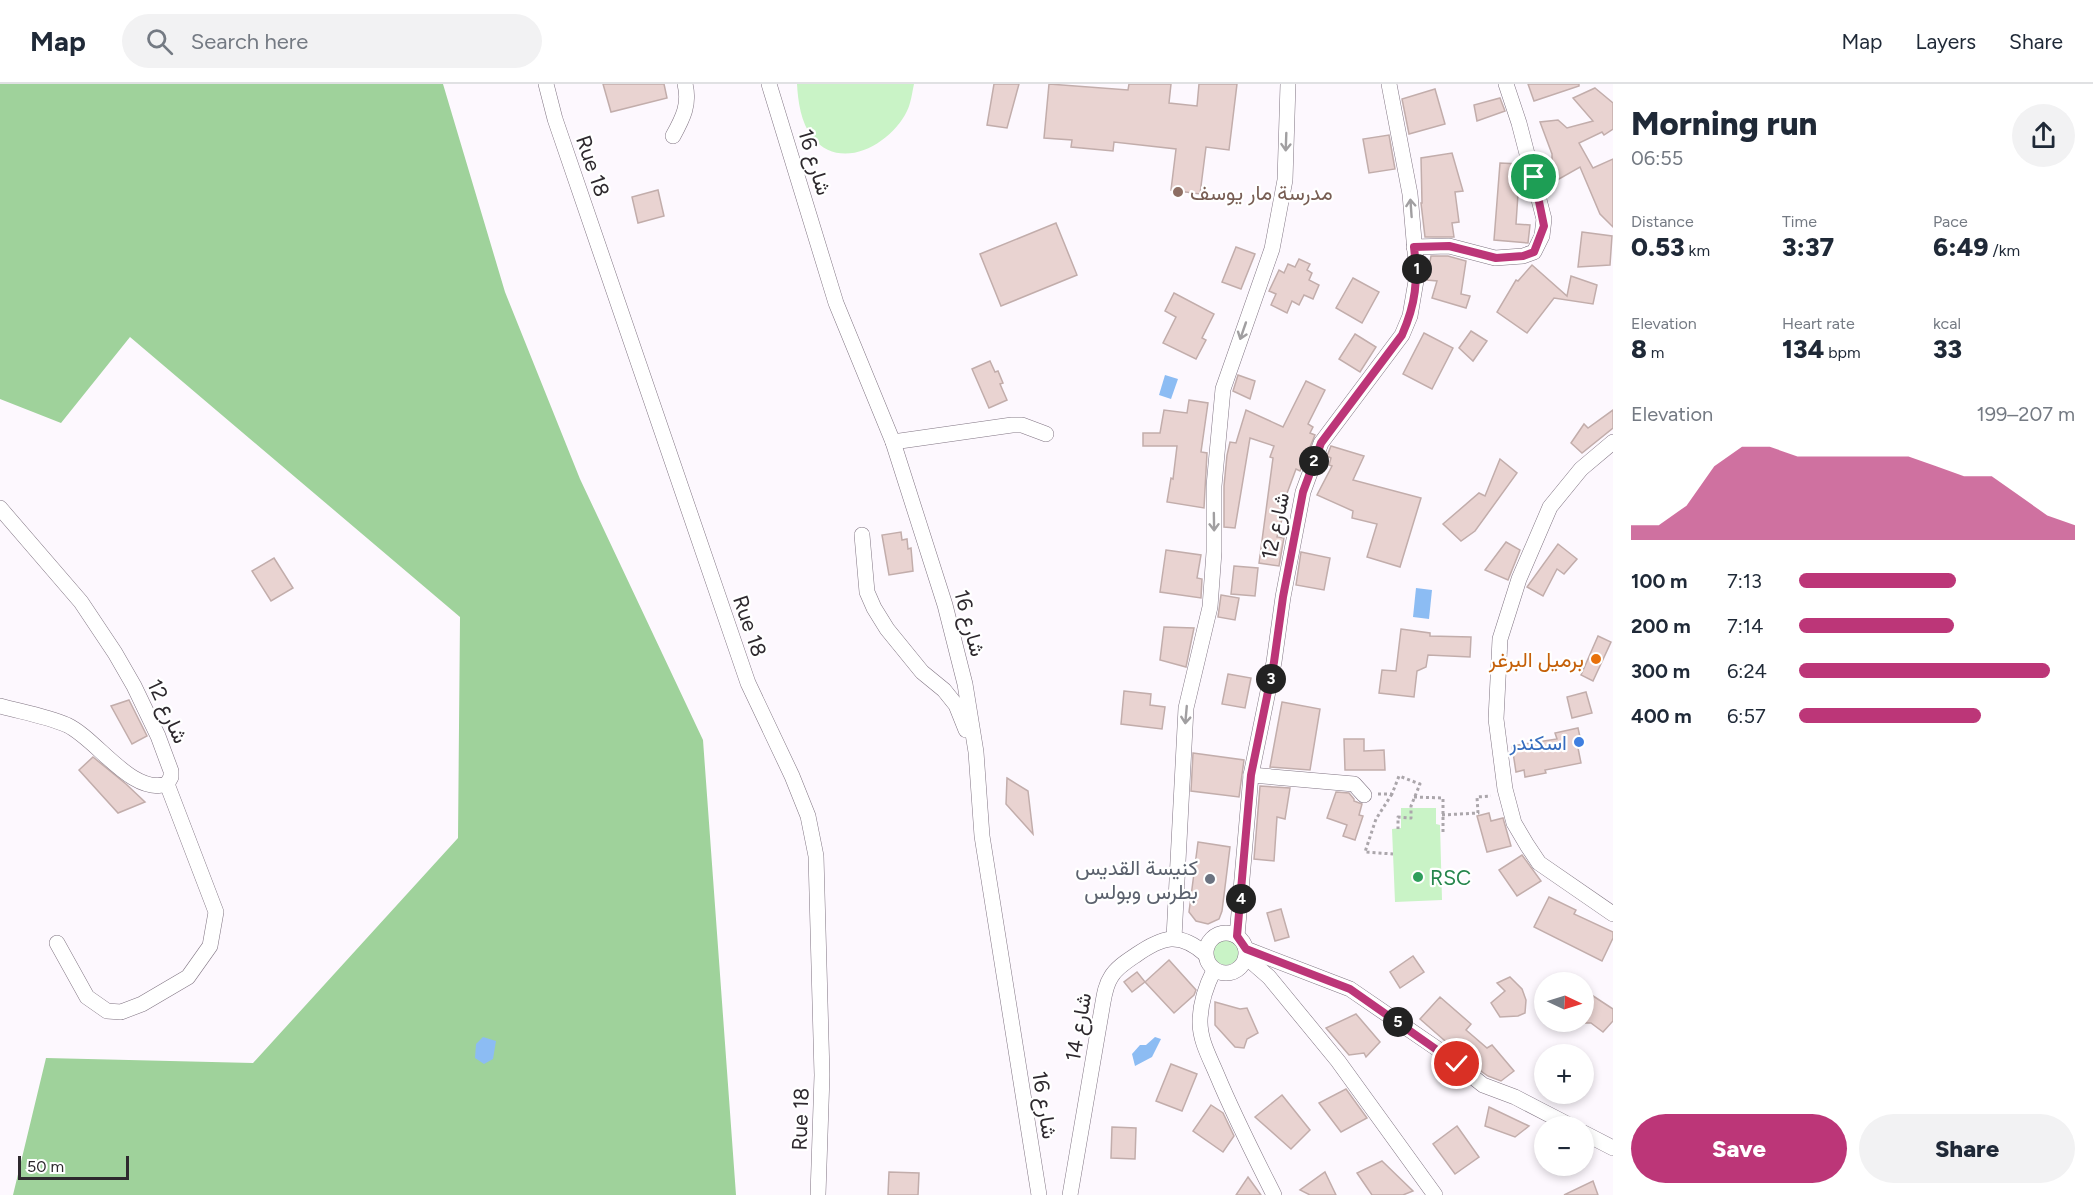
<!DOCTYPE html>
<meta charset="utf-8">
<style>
:root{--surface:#fff;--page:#f2f2f3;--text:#1f2937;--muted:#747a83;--line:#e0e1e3;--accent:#bc3678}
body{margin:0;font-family:Figtree,Vazirmatn,sans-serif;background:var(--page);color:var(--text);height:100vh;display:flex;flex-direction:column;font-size:22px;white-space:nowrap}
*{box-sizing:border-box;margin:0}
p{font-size:20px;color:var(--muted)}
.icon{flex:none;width:33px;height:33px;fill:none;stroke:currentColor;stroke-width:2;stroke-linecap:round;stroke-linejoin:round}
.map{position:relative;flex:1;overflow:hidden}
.drawer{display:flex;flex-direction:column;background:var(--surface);width:480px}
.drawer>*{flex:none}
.needle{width:39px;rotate:94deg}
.buttons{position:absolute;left:1534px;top:888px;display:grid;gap:12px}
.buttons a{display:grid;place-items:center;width:60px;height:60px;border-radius:50%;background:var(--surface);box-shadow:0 3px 9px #0003;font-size:30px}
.scale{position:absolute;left:18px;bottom:15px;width:111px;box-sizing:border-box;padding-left:6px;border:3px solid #2e292e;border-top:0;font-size:16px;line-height:21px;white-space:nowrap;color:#2e292e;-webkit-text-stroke:4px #fff;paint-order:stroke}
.pin{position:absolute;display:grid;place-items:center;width:51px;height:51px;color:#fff;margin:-26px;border:3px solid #fff;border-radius:50%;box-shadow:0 2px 6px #0007}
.km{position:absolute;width:30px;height:30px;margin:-15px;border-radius:50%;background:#222;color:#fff;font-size:16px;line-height:30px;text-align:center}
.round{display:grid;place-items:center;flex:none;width:63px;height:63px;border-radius:32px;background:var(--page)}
.head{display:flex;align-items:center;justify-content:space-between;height:102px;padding:0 18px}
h1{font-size:33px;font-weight:800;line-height:45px}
.metrics{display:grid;grid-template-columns:repeat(3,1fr);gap:9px;height:102px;padding:6px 18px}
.metrics div{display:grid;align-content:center}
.metrics b{font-size:26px;font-weight:800}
.metrics small{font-size:16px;font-weight:400}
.metrics p{font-size:16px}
.chart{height:168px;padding:12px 18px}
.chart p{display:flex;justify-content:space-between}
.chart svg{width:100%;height:108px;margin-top:6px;fill:var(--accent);opacity:.7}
.button{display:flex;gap:12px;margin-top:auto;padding:12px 18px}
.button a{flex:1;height:69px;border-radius:36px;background:var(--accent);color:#fff;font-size:24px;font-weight:800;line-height:69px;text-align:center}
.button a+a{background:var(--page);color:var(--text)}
ul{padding:0 18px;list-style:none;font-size:20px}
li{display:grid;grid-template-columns:96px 72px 1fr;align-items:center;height:45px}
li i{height:15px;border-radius:8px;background:var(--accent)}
header{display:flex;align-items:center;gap:36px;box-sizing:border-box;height:84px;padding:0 30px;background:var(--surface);border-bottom:2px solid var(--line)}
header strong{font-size:28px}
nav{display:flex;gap:33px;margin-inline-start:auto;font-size:21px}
.search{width:420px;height:54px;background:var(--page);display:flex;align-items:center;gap:15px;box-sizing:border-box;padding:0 21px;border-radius:33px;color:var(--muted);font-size:22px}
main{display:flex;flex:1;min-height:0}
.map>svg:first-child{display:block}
</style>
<header>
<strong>Map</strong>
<div class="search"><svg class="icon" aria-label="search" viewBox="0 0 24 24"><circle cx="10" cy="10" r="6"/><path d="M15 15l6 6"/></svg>Search here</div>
<nav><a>Map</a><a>Layers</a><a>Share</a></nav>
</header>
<main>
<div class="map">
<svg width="1613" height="1111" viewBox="0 0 1613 1111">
<rect width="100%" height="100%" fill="#fdf8fe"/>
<g fill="#c9f3c6">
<path d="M797,0H914C912,9 911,19 907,27C891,60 841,89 812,53C801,38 798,18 797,0Z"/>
<path d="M1401,724H1436V740L1440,741L1442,816L1395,818L1392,745L1401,744Z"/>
<circle cx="1226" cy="868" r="13"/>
</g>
<path fill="#9fd29b" d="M0,0H443L505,208L580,395L703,656L736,1111H13L46,974L253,979L458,754L460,533L130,253L61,339L0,315Z"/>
<g fill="#8cbcf3">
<path d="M1165,291L1178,295L1171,315L1159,311Z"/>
<path d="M1416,504L1432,506L1429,535L1413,533Z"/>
<path d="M483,953L496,957L493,975L484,980L475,974L476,960Z"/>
<path d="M1155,953L1161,955L1152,973L1135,982L1132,970L1140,961H1146Z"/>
</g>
<g fill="#e9d3d1" stroke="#c2adab" stroke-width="1.5">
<path d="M603,0H664L667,14L611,28Z"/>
<path d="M994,0H1019L1007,44L987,41Z"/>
<path d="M1049,0L1128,6L1129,0H1171L1169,19L1197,22L1199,0H1237L1229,66L1206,63L1200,110L1171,106L1176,65L1114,58L1113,67L1071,63L1072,56L1044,54Z"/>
<path d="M1528,0H1579V2L1534,17Z"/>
<path d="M1595,4L1613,19V45L1604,51L1602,48L1579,59L1593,84L1613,75V143L1600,130L1580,83L1552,99V70L1540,38L1558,36L1567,44L1593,37L1573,14Z"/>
<path d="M1435,5L1445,40L1409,50L1402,15Z"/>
<path d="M1500,14L1505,27L1477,37L1474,21Z"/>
<path d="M1389,51L1395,85L1369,89L1363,55Z"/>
<path d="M1452,69L1463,107L1455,108L1459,138L1452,139L1454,153H1425L1421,119H1422L1421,74Z"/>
<path d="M1500,79L1520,80L1516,140L1530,141L1528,159L1494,156Z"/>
<path d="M658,106L664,132L638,139L632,113Z"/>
<path d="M1056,139L1077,191L1001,222L980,170Z"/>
<path d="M1582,148L1612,152L1610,181L1578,183Z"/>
<path d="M1236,163L1255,170L1241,205L1222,198Z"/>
<path d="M1431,172H1448L1466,177L1461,210L1470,212L1466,224L1432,214L1437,197L1427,196Z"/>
<path d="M1299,175L1310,180L1307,186L1312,189L1309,196L1319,201L1313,215L1304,211L1299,221L1292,217L1287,229L1271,221L1276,210L1269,207L1279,186L1284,189L1288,180L1295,183Z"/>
<path d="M1532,181L1567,212L1571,192L1597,201L1593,220L1554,214L1527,249L1497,228L1516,196L1518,197Z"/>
<path d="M1353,194L1379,208L1362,239L1336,224Z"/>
<path d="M1174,209L1214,230L1202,254L1206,256L1196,275L1163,259L1176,233L1165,227Z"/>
<path d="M1471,247L1487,257L1473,277L1459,264Z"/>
<path d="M1424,249L1453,264L1432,305L1403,290Z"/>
<path d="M1355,250L1376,263L1360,288L1339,275Z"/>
<path d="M990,277L995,288L998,287L1003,299L1000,300L1007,316L989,324L972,285Z"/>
<path d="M1238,291L1255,297L1250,315L1233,307Z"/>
<path d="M1306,297L1325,306L1308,340L1313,343L1310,349L1315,351L1300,387L1296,385L1283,420L1286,421L1277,453L1284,454L1279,482L1259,479L1273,374L1270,373L1274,362L1250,354L1235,444L1224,443V402L1227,371L1230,358L1236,359L1246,326L1283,343Z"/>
<path d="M1189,316L1208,319L1201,368L1207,369L1204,424L1167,418L1171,394L1173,395L1177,362H1143V349H1160L1164,326L1187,329Z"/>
<path d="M1613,326V344L1582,369L1571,359L1584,340L1588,344Z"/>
<path d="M1331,362L1364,372L1353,396L1421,414L1400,483L1367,473L1377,440L1352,434L1353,427L1317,411L1332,382L1329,381L1331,374L1327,372Z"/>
<path d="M1500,375L1517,389L1475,447L1461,457L1443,440L1479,409L1485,412Z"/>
<path d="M901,448L902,456L907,455L908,465L911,464L913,487L889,491L882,451Z"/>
<path d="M1506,458L1520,466L1508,496L1485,486Z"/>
<path d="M1558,460L1577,475L1564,490L1557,485L1543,512L1527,503Z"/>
<path d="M1166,466L1201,471L1197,494L1202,495L1201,514L1160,508Z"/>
<path d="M1301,468L1330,474L1324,506L1296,501Z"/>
<path d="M274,474L293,504L271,517L252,487Z"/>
<path d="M1234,482L1258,484L1255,512L1231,510Z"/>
<path d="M1221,511L1239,514L1235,536L1218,533Z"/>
<path d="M1164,543L1194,544L1186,583L1160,576Z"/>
<path d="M1401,545L1430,549V552L1471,553L1470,573L1428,571L1426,583L1417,587L1414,613L1379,609L1382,586L1396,587Z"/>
<path d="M1598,552L1611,558L1593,597L1581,591Z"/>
<path d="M1228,590L1251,594L1245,624L1222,620Z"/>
<path d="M1124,607L1151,610L1150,621L1165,623L1162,645L1121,640Z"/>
<path d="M1586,608L1592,629L1572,634L1567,613Z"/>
<path d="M129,616L147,652L132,660L111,622Z"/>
<path d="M1282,618L1320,625L1310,686L1270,683Z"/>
<path d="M1578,644L1582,662L1578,664L1581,679L1545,686L1546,689L1525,693L1524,686L1516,688L1512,662L1557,655L1555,649Z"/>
<path d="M1344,655H1364V667L1384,666L1385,686H1345Z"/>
<path d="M1193,669L1244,676L1239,713L1191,707Z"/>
<path d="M93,673L126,700L145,718L118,729L79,686Z"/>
<path d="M1007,694L1028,707L1033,750L1006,720Z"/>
<path d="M1260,702L1290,704L1285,735L1277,733L1274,777L1254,775Z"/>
<path d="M1336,708L1349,709L1354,715V717L1362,720L1359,731L1363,732L1355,756L1343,752L1347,741L1327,734Z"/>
<path d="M1489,729L1491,737L1503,734L1511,762L1487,768L1477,732Z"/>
<path d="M1198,758L1230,763L1222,827L1219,835L1208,840L1196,837L1189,828Z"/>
<path d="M1522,771L1541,797L1517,812L1499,786Z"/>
<path d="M1549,813L1576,826L1574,830L1613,848V854L1602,877L1534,843Z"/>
<path d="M1281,825L1289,853L1275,857L1267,829Z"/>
<path d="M1413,872L1424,888L1400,904L1390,888Z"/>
<path d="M1169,876L1196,906L1194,911L1174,929L1145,898L1132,908L1124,898L1137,888L1145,898Z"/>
<path d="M1510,893L1522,905L1526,916L1525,929L1518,932L1500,933L1491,919L1505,907L1497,899Z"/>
<path d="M1584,906L1613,925V937L1603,948L1591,939H1584Z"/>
<path d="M1440,913L1471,940L1466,946L1487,964L1492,961L1514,987L1501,997L1488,992L1478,985L1464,965L1460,970L1420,935Z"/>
<path d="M1215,918L1240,925L1247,924L1258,949L1247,955L1244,964L1235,963L1215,941Z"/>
<path d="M1356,930L1380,958L1366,973L1364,969L1349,971L1326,944Z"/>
<path d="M1171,980L1197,990L1182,1027L1156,1017Z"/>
<path d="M1346,1005L1367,1034L1341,1048L1319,1019Z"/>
<path d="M1282,1011L1310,1046L1291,1065L1255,1033Z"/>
<path d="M1211,1021L1223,1029L1234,1052L1223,1068L1193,1047Z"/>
<path d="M1489,1023L1529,1042L1515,1053L1485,1042Z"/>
<path d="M1457,1042L1479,1073L1455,1090L1433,1060Z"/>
<path d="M1112,1043L1136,1044L1135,1075L1111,1074Z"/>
<path d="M1382,1077L1413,1107L1403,1111H1372L1357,1089Z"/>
<path d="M889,1088L919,1089L918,1111H888Z"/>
<path d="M1325,1088L1336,1111H1310L1300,1106Z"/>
<path d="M1248,1093L1261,1111H1236Z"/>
<path d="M1593,1097L1598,1111H1564Z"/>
</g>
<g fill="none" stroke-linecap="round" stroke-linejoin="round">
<g stroke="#817583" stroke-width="16">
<g id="minor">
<path d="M546,0L555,35L748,599L792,692L808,732L816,772L822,991L818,1111"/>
<path d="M769,0L836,219L893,358L945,521L965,600L976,668L982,752L1039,1111"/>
<path d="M673,52C683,34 690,20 685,0"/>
<path d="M1414,163L1449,162L1495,174L1523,172L1534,168L1542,152L1544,135L1519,39L1506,0"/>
<path d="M893,358L1012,341H1022L1046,350"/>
<path d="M1613,358L1581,385L1550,423L1519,495L1500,555L1496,635L1505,705L1514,739L1527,761L1539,779L1613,830"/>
<path d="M0,424L81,518L115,569L134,602L158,652L171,687V693L167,700C132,712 97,655 67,641C46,632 22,628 0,622"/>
<path d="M862,451L867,508L874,524L887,545L922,588L944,606L956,621L966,646"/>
<path d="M1251,691L1354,700L1364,711"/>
<circle cx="1226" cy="869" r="20"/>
<path d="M1237,852L1251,691L1274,578L1283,513L1303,408L1321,359L1402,251L1410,232L1417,191L1410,110L1389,0"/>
<path d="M1174,854L1186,624L1210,523L1214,468V402L1223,305L1272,165L1285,96L1288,0"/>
<path d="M57,859L87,913L107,927L121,928L142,920L188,893L210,862L216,828L167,700"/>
<path d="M1246,865L1350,905L1439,966L1483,1001L1515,1013L1571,1042"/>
<path d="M1246,873L1269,893L1338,977L1435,1111"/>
<path d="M1214,886C1206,902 1200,920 1200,938C1200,957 1210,974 1217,991C1234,1032 1254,1071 1274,1111"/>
<path d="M1584,1049L1613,1064"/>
<path d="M1070,1111L1102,924C1104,913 1105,902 1111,893C1116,884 1127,877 1136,871C1162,853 1179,847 1205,870"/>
</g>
</g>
<g stroke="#aba6ab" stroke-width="3" stroke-dasharray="3 3" stroke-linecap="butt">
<path d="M1378,710H1392L1399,692L1420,700L1411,722V734L1398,733V745"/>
<path d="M1392,710L1376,735L1365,768L1393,770"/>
<path d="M1414,713L1443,714V748H1440"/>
<path d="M1442,731L1478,729L1477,713L1491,712"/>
</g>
<use href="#minor" stroke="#fff" stroke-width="15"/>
</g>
<defs><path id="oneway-shaft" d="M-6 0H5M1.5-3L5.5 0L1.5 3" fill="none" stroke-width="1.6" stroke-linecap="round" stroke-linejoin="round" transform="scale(1.5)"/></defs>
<g stroke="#a19fa1">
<use href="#oneway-shaft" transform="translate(1286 58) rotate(92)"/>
<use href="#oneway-shaft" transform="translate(1411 124) rotate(-94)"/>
<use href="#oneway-shaft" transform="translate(1243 247) rotate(109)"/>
<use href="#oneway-shaft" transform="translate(1214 438) rotate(89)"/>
<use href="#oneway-shaft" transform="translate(1186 631) rotate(95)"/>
</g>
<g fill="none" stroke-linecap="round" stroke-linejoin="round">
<g stroke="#fff" stroke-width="12">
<path id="route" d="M1457,980L1350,905L1246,865L1237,852L1251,691L1274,578L1283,513L1303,408L1321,359L1402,251C1416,219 1418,197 1414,163L1449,162L1496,174L1523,172L1534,168L1544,142L1534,93"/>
</g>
<use href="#route" stroke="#bc3678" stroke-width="8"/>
</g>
<circle fill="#8d6e63" stroke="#fff" stroke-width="2" cx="1178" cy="108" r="6"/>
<circle fill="#e8710a" stroke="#fff" stroke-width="2" cx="1596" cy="575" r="6"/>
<circle fill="#3f7fe0" stroke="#fff" stroke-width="2" cx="1579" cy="658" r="6"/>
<circle fill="#2e9e5b" stroke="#fff" stroke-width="2" cx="1418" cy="793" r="6"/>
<circle fill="#6b7280" stroke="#fff" stroke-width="2" cx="1210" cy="795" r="6"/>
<g text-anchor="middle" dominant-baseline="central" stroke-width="4.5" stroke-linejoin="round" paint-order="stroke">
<g font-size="21" fill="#2e292e" stroke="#fff">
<text transform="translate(815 78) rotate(73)">شارع 16</text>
<text transform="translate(593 82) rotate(71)">Rue 18</text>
<text transform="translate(1275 442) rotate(-78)">شارع 12</text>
<text transform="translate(970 539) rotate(75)">شارع 16</text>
<text transform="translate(750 542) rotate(71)">Rue 18</text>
<text transform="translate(168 627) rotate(65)">شارع 12</text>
<text transform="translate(1078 943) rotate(-80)">شارع 14</text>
<text transform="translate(1045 1021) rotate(81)">شارع 16</text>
<text transform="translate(800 1035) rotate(-88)">Rue 18</text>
</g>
<g font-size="21" fill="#785e54" stroke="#fff" text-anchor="start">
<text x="1190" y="108">مدرسة مار يوسف</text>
</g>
<g font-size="21" fill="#c56008" stroke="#fff" text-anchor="end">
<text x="1584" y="575">برميل البرغر</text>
</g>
<g font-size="21" fill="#366cbe" stroke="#fff" text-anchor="end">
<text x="1567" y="658">اسكندر</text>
</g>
<g font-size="21" fill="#5b616d" stroke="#fff" text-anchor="end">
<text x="1198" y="783">كنيسة القديس<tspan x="1198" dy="24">بطرس وبولس</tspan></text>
</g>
<g font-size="21" fill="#27864d" stroke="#fff" text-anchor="start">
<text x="1430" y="793">RSC</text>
</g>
</g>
</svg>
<div class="buttons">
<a><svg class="needle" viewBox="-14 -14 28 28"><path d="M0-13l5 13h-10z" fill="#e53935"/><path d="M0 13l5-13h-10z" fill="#747a83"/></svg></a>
<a>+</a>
<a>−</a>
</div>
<div class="scale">50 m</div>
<div class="pin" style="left:1534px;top:93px;background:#1e9e55"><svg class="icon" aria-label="arrive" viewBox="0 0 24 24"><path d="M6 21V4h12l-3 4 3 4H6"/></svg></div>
<div class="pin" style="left:1457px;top:980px;background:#d93025"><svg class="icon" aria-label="check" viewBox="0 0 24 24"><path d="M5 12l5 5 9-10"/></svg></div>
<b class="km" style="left:1417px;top:185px">1</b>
<b class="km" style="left:1314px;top:377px">2</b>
<b class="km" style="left:1271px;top:595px">3</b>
<b class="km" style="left:1241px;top:815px">4</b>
<b class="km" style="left:1398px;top:938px">5</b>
</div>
<section class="drawer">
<div class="head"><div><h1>Morning run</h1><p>06:55</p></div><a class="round"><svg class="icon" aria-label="share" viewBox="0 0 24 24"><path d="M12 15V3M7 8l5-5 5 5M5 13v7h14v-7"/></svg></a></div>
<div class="metrics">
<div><p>Distance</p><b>0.53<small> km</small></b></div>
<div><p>Time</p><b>3:37</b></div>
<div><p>Pace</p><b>6:49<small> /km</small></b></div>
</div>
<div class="metrics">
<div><p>Elevation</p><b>8<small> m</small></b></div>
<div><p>Heart rate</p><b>134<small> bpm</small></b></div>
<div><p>kcal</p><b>33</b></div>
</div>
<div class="chart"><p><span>Elevation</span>199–207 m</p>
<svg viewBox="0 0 160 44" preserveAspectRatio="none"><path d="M0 44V38L10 38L20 30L30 14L40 6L50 6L60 10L70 10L80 10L90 10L100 10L110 14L120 18L130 18L140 26L150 34L160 38V44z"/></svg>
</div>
<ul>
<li><b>100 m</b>7:13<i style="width:57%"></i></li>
<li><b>200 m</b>7:14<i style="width:56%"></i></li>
<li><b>300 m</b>6:24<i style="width:91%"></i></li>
<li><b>400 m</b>6:57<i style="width:66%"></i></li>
</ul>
<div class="button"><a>Save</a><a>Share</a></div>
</section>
</main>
